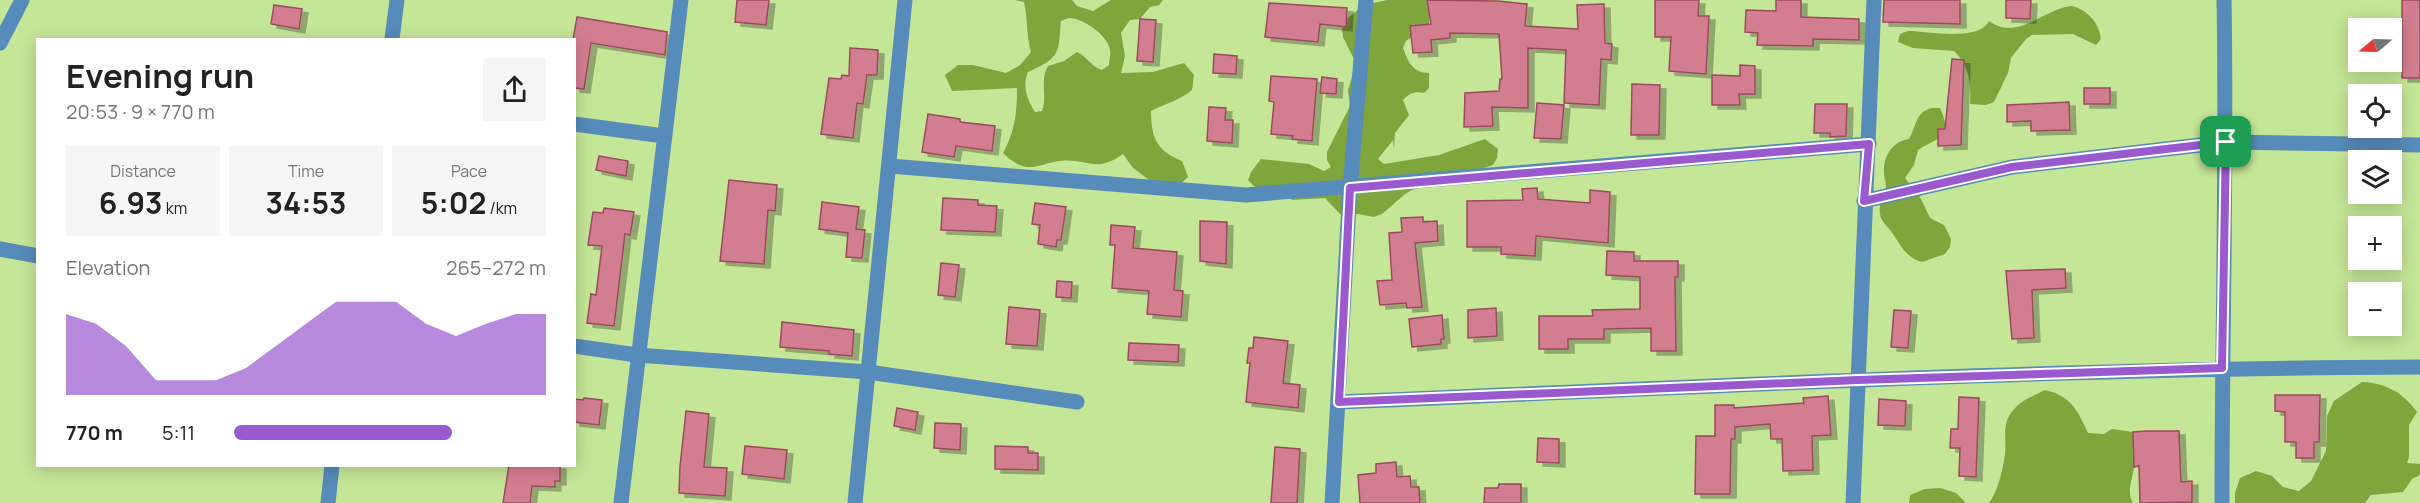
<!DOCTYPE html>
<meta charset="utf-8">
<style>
:root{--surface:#fff;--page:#f6f6f6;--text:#222;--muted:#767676;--accent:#9959cf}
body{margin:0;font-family:Manrope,sans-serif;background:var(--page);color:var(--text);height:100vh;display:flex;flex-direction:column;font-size:22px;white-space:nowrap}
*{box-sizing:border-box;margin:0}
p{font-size:20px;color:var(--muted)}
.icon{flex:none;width:33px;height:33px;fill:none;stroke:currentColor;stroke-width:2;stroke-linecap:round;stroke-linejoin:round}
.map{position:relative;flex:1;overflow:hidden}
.panel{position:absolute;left:36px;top:38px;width:540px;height:429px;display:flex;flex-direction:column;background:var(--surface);border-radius:0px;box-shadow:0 3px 15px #0003}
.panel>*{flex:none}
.needle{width:39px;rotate:251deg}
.controls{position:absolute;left:2348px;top:18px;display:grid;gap:12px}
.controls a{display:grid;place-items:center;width:54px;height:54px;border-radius:0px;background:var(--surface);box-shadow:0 3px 15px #0003;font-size:30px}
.pin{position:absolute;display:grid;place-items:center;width:51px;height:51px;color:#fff;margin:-26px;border-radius:12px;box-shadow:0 3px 9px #0006}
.round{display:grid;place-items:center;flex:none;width:63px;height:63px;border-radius:0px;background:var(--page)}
.overview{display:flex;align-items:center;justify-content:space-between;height:102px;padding:0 30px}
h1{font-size:33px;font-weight:700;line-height:45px}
.metrics{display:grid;grid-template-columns:repeat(3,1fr);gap:9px;height:102px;padding:6px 30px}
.metrics div{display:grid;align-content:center;border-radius:0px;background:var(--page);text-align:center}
.metrics b{font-size:30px;font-weight:700}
.metrics small{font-size:16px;font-weight:400}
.metrics p{font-size:16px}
.chart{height:168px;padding:12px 30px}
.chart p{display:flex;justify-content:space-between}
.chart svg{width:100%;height:108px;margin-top:6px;fill:var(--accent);opacity:.7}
ul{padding:0 30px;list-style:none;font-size:20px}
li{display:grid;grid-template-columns:96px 72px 1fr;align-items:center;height:45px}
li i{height:15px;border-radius:8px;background:var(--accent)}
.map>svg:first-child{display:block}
</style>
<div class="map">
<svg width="2420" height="503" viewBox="0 0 2420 503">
<defs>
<filter id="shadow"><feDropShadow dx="6" dy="4" stdDeviation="0" flood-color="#0004"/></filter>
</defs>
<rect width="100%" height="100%" fill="#c5e597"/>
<g fill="#7fa53c" fill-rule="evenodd">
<path d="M1015,0H1072L1077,6L1093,11L1111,0H1163L1159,5L1150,7L1140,19L1130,20L1121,33L1125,56L1121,73L1153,72L1184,63L1194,75L1192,90C1179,101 1166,103 1151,111C1151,138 1157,151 1182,161L1188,177L1176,188H1160L1133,168L1123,154C1095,174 1088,158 1060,161C1049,162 1037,168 1027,167C1016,165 1011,160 1003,153C1015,131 1017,113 1017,88L952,91L945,75L958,65H973L1006,73L1020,65L1031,52C1026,35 1028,19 1024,2ZM1069,18C1083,18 1108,35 1110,50C1111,54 1109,61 1109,65L1102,70C1091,67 1087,56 1077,52L1064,61L1048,66C1039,82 1048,95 1042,111L1035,112C1027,99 1022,86 1028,72C1042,65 1058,60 1059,42C1060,35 1060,29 1061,21Z"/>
<path d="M1387,0H1431L1429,24L1406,41L1403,48C1408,62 1413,73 1429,73V88L1424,93C1414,91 1410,93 1403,100L1409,115L1395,133L1394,149L1393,140L1378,159L1384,164L1439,155L1485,139L1498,149L1497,158L1493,165L1412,190L1405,194L1382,214L1374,217L1358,214L1342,216L1325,198L1293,200L1254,186L1248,180L1251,172L1261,159L1309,164L1324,171L1331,167L1327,160V152L1350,106L1348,90L1353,74L1354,59L1343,37L1342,29L1344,21L1364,5Z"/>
<path d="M2072,6C2088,10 2099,23 2101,39L2096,45L2073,34L2032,35L2026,39L2011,58L2008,73L1994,102L1986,105L1970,104C1971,83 1970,67 1954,51L1913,48L1898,42L1900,34L1908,31C1927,31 1979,42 1989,21C2018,42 2044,8 2072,6Z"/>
<path d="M1932,108H1940C1954,139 1939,136 1918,150L1914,165L1905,178L1920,197L1930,218L1944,225L1951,239L1950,247L1945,254L1922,262C1904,257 1900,243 1890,230C1886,225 1881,221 1880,214C1878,204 1884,196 1886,187C1886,182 1884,178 1884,173C1883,156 1893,141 1909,139C1917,126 1915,112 1932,108Z"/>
<path d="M2362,382C2385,383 2403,392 2417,412L2409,425V457L2407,463L2420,464V475L2412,479L2403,492L2371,495L2365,503H2235V493L2240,478L2256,471L2272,476L2283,487L2299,491L2311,481L2326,451L2327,416L2334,401Z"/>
<path d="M2045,390C2071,396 2077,409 2088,433L2104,434L2112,429L2133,432C2134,443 2135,455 2134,466C2133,479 2126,491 2133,503H1989C1998,491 2003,469 2005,454C2007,436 2000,422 2017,406C2024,399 2036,395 2045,390Z"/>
<path d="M1940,488L1956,493L1966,503H1909L1910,495L1925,489Z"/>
</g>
<g fill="#d37e90" stroke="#9a4b5e" stroke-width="1.5" filter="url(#shadow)">
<path d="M737,0H769L766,25L735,22Z"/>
<path d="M1427,0L1498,1L1527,4L1525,26L1578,29L1577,5L1604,4L1605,43L1612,44L1611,60L1601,59L1599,105L1564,103L1566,50L1528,48V108L1492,107L1493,126L1464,127L1465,93L1499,91L1500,79H1502L1499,34L1450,33V38L1431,40L1432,52L1413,53L1410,26L1431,24Z"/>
<path d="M1655,0H1699L1698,16H1709L1706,74L1669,71L1671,37H1655Z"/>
<path d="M1776,0H1801V17L1859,19V40L1813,39V46L1757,45L1758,33L1745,32L1746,10L1776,11Z"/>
<path d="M1884,0H1960V24L1883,22Z"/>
<path d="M2006,0H2031L2030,19L2006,18Z"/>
<rect x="2402" y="0" width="18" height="78"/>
<path d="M1269,3L1347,8L1346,27L1320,24L1318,42L1265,37Z"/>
<path d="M274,5L302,9L299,29L271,24Z"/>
<path d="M577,17L667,32L665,55L591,43L584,89L574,88L573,39Z"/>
<path d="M1140,19L1156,20L1153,62L1137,61Z"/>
<path d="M850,48L878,50L877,75H867L863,104L857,103L853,138L821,134L829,78L841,79L842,75L849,76Z"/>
<path d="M1214,54L1237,56L1236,74L1213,73Z"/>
<path d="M1952,59L1964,60L1961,145L1938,146V129H1945Z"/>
<path d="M1740,65L1755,66V94H1739L1740,105H1712V75L1740,76Z"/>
<path d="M1271,76L1317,79L1312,141L1292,139L1293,136L1271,134L1274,102L1269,101Z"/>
<path d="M1322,77L1337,79L1336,94L1320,93Z"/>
<path d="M1632,84L1660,85L1659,135H1631Z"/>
<rect x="2084" y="88" width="26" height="16"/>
<path d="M2069,102L2070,130L2031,131V121L2007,122V105Z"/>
<path d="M1537,103L1564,105L1561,139L1534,138Z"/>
<path d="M1815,104H1847L1846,136L1830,137V133H1814Z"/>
<path d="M1209,107L1226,108L1225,120H1233L1232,143L1207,141Z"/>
<path d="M928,114L960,119V122L995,126L992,151L956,146L954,157L922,152Z"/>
<path d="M599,156L628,161L626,176L596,170Z"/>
<path d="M729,180L777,185L775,211L768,210L764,264L720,261Z"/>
<path d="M1537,188L1538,199L1590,203V190L1610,192L1608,243L1536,236L1535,256L1501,254V247H1467V201L1523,200L1522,189Z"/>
<path d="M943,198L978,200V205L997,206L995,232L941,230Z"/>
<path d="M822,202L859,207L856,229L865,230L862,258L846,257L848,233L819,229Z"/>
<path d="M1035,203L1066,207L1061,240H1057L1056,247L1038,244L1040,225L1032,224Z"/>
<path d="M604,208L634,212L630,235L625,234L614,326L587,323L591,294L596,295L602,246L588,245L593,212L603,213Z"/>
<path d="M1423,217V222L1437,221L1438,241L1415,243L1422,307L1407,308L1406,303L1380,305L1377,281L1392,280L1389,233L1402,232L1401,218Z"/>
<path d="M1200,221L1227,222L1226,264L1200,261Z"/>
<path d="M1111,225L1135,227L1133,248L1177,252L1174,290L1183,291L1181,317L1147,314L1149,291L1112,288L1115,245H1110Z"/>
<path d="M1607,251L1634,252V261H1678V277H1675L1676,351H1651V328L1604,329V339H1568V349H1539V316H1593L1592,310L1640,309V277L1606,275Z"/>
<path d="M941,263L959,265L955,297L938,295Z"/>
<path d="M2065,269L2066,288L2032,290L2034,338L2012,339L2006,271Z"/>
<path d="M1057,281L1072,282L1071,298L1056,297Z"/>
<path d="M1009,307L1040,310L1037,346L1006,344Z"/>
<path d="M1496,308L1497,336L1468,338V310Z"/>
<path d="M1894,310L1911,311L1908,348L1891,347Z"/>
<path d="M1442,315L1444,339H1441V344L1412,347L1409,319Z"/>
<path d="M782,322L854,330L852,356L829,354V351L780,347Z"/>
<path d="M1254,337L1288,341L1283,383L1300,385L1298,408L1246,402L1250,363H1247L1249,348H1253Z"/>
<path d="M1129,343L1179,345L1178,362L1128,360Z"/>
<path d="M2275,395H2320L2319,442H2314V458H2296V442H2285V412L2275,411Z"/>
<path d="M1828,396L1831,435L1812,436L1813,470L1783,471L1782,439H1771L1770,424L1735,427V439H1731L1730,494H1695L1696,436H1715V405H1734V408L1804,403L1803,398Z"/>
<path d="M1959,397L1979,398L1976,477L1959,476L1960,448H1950L1951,429H1958Z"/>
<path d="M584,398L602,400L599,425L574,422V399L583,400Z"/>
<path d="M1879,399L1906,401L1905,426L1878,425Z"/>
<path d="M897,408L918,412L915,430L894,426Z"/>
<path d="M686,411L709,414L704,467L727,468L725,496L679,493L680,466Z"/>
<path d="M935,423L961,424L960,450L934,448Z"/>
<path d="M2147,431H2179L2181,482L2192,481V502L2140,503L2139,466L2134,467L2133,432Z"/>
<path d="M1538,438L1559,439V463L1537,462Z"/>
<path d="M745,446L787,450L784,479L742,474Z"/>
<path d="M995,446L1028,447V453H1038V470L995,469Z"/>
<path d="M1275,447L1300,449L1297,503H1271Z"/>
<path d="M1396,462L1397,477L1410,476L1411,487H1419L1420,503H1360L1358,475L1376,473V464Z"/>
<path d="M509,465H560V481H555V487L532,486L530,503H503Z"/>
<path d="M1499,484H1521V503H1484L1485,488H1498Z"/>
</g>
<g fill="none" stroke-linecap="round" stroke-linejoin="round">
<g stroke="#578bb9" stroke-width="15">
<path d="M392,39L397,0"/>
<path d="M0,43L22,0"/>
<path d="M574,124L664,136"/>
<path d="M890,166L1246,195L1869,144"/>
<path d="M1864,201L2012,167L2226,142L2420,145"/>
<path d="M0,249L38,256"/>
<path d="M574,346L637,355L868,372L1077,402"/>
<path d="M1339,402C1699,387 2059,368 2420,367"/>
<path d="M328,503L332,465"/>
<path d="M621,503L681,0"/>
<path d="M855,503L905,0"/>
<path d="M1332,503L1350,188L1366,0"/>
<path d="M1853,503L1874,0"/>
<path d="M2222,503C2222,335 2227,168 2224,0"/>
</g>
</g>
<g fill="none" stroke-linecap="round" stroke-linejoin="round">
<g stroke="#fff" stroke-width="12">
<path id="route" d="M2226,142L2222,368L1858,380L1339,402L1350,188L1869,144L1864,201L2012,167Z"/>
</g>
<use href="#route" stroke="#9959cf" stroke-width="8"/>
</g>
</svg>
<div class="controls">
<a><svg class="needle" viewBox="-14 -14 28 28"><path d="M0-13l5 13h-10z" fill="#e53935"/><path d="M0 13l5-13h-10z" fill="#767676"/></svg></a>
<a><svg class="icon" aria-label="locate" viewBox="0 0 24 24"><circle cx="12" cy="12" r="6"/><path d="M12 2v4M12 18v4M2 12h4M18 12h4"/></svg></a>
<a><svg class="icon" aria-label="layers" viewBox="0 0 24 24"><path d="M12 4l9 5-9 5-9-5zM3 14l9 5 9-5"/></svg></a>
<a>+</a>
<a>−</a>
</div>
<div class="pin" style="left:2226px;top:142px;background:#1e9e55"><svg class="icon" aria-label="arrive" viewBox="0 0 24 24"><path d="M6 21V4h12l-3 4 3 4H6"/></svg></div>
<section class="panel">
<div class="overview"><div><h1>Evening run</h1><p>20:53 · 9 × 770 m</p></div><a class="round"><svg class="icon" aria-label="share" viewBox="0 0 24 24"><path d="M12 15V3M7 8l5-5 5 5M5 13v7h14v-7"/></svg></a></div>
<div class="metrics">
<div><p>Distance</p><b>6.93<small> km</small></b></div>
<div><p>Time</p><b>34:53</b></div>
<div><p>Pace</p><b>5:02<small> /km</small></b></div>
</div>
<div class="chart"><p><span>Elevation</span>265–272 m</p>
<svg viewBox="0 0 160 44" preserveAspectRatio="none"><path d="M0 44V11L10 15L20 24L30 38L40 38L50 38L60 33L70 24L80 15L90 6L100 6L110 6L120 15L130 20L140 15L150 11L160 11V44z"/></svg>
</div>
<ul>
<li><b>770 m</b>5:11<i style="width:70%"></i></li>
</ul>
</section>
</div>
